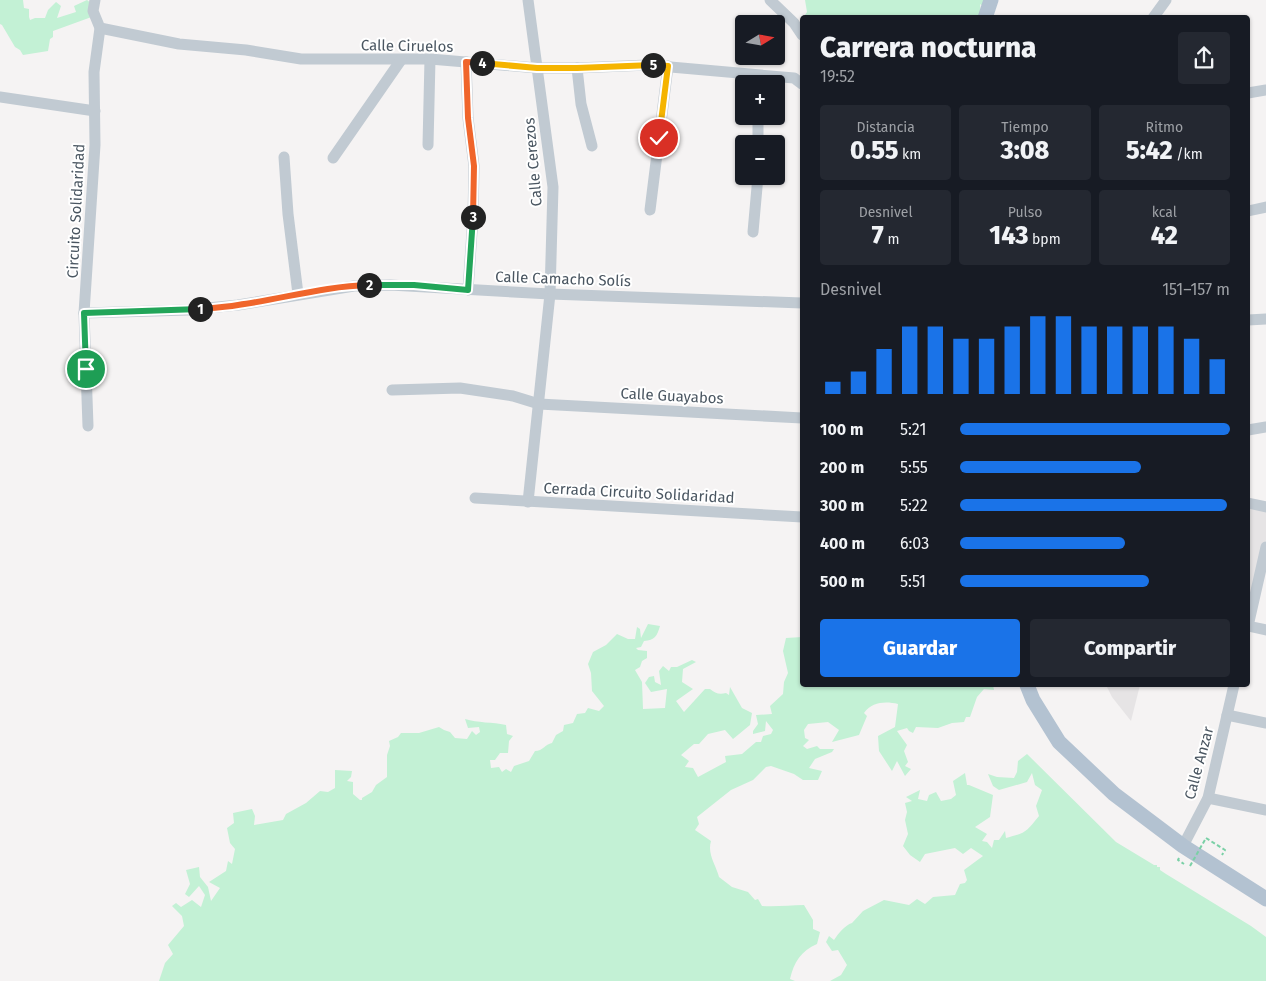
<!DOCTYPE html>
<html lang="es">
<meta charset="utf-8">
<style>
:root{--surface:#171b24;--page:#242831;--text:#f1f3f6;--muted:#9ea1a6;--accent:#1a73e8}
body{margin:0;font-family:"Fira Sans",sans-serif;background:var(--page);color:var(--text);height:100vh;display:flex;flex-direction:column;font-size:19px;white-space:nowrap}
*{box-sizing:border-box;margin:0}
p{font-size:16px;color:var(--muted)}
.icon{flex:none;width:28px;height:28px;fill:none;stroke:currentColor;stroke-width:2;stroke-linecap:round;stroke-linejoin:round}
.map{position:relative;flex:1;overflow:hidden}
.panel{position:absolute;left:800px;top:15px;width:450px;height:672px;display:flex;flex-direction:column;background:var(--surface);border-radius:5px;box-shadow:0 1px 4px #0004}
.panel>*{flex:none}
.needle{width:32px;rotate:79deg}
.fabs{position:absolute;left:735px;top:15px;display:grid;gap:10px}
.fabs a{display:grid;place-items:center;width:50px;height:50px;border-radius:5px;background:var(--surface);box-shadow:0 1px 4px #0004;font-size:25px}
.pin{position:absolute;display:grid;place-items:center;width:42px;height:42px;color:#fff;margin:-21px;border:2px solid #fff;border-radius:50%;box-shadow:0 1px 5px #0007}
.km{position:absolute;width:25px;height:25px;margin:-12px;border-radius:50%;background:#222;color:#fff;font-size:14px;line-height:25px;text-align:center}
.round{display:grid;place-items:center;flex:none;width:52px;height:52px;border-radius:5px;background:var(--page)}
.summary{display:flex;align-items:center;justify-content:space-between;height:85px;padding:0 20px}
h1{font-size:28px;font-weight:800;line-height:38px}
.metrics{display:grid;grid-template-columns:repeat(3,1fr);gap:8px;height:85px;padding:5px 20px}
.metrics div{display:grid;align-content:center;border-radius:5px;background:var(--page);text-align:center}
.metrics b{font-size:25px;font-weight:800}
.metrics small{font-size:14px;font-weight:400}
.metrics p{font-size:14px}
.chart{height:140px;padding:10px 20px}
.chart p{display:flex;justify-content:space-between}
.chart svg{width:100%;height:90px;margin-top:5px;stroke:var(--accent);stroke-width:6}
.button{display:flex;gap:10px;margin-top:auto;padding:10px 20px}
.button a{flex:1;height:58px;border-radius:5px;background:var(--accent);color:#fff;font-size:20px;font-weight:800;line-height:58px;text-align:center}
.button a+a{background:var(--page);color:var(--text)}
ul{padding:0 20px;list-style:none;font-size:16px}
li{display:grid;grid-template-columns:80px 60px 1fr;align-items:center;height:38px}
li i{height:12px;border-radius:6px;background:var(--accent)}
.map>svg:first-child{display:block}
</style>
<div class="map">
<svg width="1266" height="981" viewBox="0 0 1266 981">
<rect width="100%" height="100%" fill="#f5f3f3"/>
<g fill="#e6e4e5">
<path d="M1248,504L1266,508V540L1248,615Z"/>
<path d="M1106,685H1140L1131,721L1112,697Z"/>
</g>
<g fill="#c3f1d5">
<path d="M0,0H23L24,8L29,9V17L30,20L35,18H45L48,10L56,2L61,6L57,18L76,12L74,6L87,0L92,4L97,15L53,31V37L50,39L48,51L23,55L20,50L15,47L2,25L0,24Z"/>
<path d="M805,0H985V8L980,4L981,14L978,18H803L807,12Z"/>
<path d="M648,624L660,626C657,636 655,640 644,641L641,647L636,648L638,650L647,651V658L642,661L640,667L635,670L642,682L643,709L665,708L667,689L651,692L645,683L649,677L654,676L655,682L661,685L659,671L663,666L669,671L671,667H677L692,660L696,662L683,669L682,682L693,689L676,701L684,712L705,689H710C715,693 719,695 726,693L729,695L730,687L742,708L752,713L750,725L733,739L725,730L708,734L699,744H694L681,755L689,761L685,767L693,768L698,777L726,762L725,756L742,754L756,742H761L763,736L771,734L773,730L766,721L765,731L753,734V731L758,724L756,715L772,714L770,706L783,694L784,682L788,673L783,651L786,638L802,637V685H993L994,690L984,689L977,697L970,717H966L964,722L952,723L938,728L916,727L913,733L909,731L907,728L897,731L907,745L904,751L908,762L905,766L911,769L905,776L897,761L892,771L879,751L878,736L895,727L898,704C885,701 872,702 864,713L867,716L859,735L832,742L839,730L828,722L808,724L804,730L805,738L809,740L803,746L807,749L817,746L820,749H834L832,752L815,759L809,768L822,771L818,780H803L794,774L771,766L766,767L753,780L731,790L697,817L699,824L695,830L711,841C707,854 716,865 719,877L732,887L748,892L755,900L758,899L762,906C777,907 790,905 804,905L813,920V929L820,932L817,944C801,951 794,962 790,979L795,981H159L165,963L173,954L168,945L184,926L182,916L172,906L176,903L181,907L192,900L201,907L205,895L199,886L189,897L185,894L190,884L186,870L199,867L200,877L208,887L211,901L220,888L209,882L226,871L228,861L232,864L235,849L230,843L227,828L234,823L233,813L252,809L255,816L254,825L283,820L286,814L306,803L320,791L328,792L335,788V770L352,771L351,777L347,781L353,782V794L360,800H362V798L372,792L376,785L387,777V755L390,746L389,741L398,737L401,733H419L439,727L444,730L450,732L455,738L467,739L472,731L476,735L480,732L479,727L468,728L465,719C478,723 492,722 506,725L507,734L513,736L509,741L508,753H500L495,760H490L491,768L499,767L502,772L506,769L511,772L514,766L529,761L535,751C543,751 545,744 552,743L556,735L563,731L564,725L573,723L577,714L585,713L588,708L599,711L604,706L592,691L591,673L588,664L593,652L606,645L617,634L628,639H635L637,627L640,629L641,638Z"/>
<path d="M1027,754L1116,842L1154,865H1157V867H1160V870L1166,874L1251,926L1266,937V981H830L841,975L847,965L838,950L832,951L826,942L829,936L834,940C838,934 845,925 852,923L863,911L884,900L909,905L917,899L925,904L933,897L955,895L960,884L965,883L967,880L964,870L983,856L971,848L963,854L955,848L925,854L920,862L910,855L903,846L908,834L905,820L907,812L905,803L912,801L906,797L920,790L918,799L927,801L929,795L936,792L941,801L951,799L956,795L953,781L965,773L967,785H969L993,795L990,817L975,827L987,834L982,841L987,842L992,848L994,840H999L1005,831L1006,838C1026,833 1026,832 1039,816L1036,806L1042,790L1035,785L1032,773L1027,782L999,790L993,786L988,774L997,777L1014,778L1017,772L1018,761Z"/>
</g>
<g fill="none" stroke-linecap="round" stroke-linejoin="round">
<g stroke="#7ad0a6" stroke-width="2" stroke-dasharray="4 2.5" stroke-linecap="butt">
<path d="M1206,838L1225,850L1222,855"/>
<path d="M1179,858L1178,860L1184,864"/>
</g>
<g stroke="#c1cad2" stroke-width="11">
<path d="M770,0L794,23L802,35"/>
<path d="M1153,18L1166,0"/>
<path d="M100,28L179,44L246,50L301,59H430L537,68H577L648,65L794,78L802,84"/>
<path d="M466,62L468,118L474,166L473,217L468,290"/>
<path d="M577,68L581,104L592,146"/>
<path d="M1248,93L1266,90"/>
<path d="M0,97L95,111"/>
<path d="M758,144V116"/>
<path d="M428,145L430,59"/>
<path d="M284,157L288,214L298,294"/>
<path d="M333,158L401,60"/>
<path d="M650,210L668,66"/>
<path d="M1248,211L1266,207"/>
<path d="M753,232L758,176"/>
<path d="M84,313L188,310L238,305L354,286L390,285L550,294L802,303"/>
<path d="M1248,320L1266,319"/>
<path d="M392,390L460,388L513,396L539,404L802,418"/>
<path d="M88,426L84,313L95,145L94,72L100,28L93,11L95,0"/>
<path d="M1248,430L1266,427"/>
<path d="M475,498L802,517"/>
<path d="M528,502L550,294L553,187L528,0"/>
<path d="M1248,503L1266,507"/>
<path d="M1248,626L1266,547"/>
<path d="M1248,626L1266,630"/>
<path d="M1227,715L1266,723"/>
<path d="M1208,798L1266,810"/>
<path d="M1183,846L1208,798L1234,685"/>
</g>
<g stroke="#b3c2d1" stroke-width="15">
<path d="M985,18L991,0"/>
<path d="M1027,685L1033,700L1059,742L1114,794L1183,846L1266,899"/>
</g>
<path stroke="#7ad0a6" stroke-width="2" stroke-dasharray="4 2.5" stroke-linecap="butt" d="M1190,866L1206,838"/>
</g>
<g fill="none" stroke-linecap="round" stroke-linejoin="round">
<g stroke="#fff" stroke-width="10">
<path id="split-1" d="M86,369L84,313L200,309"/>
</g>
<g stroke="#fff" stroke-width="10">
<path id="split-2" d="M200,309C212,308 226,307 238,305C282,299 325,286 369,285"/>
</g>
<g stroke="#fff" stroke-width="10">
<path id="split-3" d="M369,285H414L468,290L473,217"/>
</g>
<g stroke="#fff" stroke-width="10">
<path id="split-4" d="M473,217L474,166L468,118L466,62L482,63"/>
</g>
<g stroke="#fff" stroke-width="10">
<path id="split-5" d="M482,63L537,68H577L653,65"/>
</g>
<g stroke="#fff" stroke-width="10">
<path id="split-6" d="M653,65L668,66L659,138"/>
</g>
<use href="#split-1" stroke="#22a559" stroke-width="6"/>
<use href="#split-2" stroke="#f0652b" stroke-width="6"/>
<use href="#split-3" stroke="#22a559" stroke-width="6"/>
<use href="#split-4" stroke="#f0652b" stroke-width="6"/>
<use href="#split-5" stroke="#f5b400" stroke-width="6"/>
<use href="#split-6" stroke="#f5b400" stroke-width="6"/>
</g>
<g text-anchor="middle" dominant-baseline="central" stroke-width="4" stroke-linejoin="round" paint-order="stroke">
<g font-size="15" fill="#4a5661" stroke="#fff">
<text transform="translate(407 46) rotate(1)">Calle Ciruelos</text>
<text transform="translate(533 162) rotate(-95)">Calle Cerezos</text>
<text transform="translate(76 211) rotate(-87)">Circuito Solidaridad</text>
<text transform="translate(563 279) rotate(2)">Calle Camacho Solís</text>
<text transform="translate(672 396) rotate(3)">Calle Guayabos</text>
<text transform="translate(639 493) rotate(3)">Cerrada Circuito Solidaridad</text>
<text transform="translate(1199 763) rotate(-75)">Calle Anzar</text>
</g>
</g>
</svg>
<div class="fabs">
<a><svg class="needle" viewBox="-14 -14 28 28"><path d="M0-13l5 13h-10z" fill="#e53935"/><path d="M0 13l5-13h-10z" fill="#9ea1a6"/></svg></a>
<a>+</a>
<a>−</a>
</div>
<div class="pin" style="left:86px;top:369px;background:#1e9e55"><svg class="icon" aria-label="arrive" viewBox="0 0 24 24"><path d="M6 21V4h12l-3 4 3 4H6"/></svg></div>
<div class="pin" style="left:659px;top:138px;background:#d93025"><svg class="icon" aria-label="check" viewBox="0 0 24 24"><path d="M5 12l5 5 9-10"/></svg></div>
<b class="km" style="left:200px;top:309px">1</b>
<b class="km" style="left:369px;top:285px">2</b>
<b class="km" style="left:473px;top:217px">3</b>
<b class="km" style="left:482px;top:63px">4</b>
<b class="km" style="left:653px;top:65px">5</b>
<section class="panel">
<div class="summary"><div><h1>Carrera nocturna</h1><p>19:52</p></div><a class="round"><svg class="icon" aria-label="share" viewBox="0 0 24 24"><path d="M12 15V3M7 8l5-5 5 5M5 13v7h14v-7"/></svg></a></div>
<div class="metrics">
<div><p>Distancia</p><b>0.55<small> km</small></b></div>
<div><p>Tiempo</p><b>3:08</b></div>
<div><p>Ritmo</p><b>5:42<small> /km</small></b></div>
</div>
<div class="metrics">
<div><p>Desnivel</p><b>7<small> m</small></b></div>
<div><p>Pulso</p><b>143<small> bpm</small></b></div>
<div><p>kcal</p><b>42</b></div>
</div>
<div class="chart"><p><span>Desnivel</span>151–157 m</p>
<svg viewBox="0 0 160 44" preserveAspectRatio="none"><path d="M5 44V38M15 44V33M25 44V22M35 44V11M45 44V11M55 44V17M65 44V17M75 44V11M85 44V6M95 44V6M105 44V11M115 44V11M125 44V11M135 44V11M145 44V17M155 44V27"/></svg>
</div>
<ul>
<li><b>100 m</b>5:21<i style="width:100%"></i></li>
<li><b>200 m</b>5:55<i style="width:67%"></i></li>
<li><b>300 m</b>5:22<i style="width:99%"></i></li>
<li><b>400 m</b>6:03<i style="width:61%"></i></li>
<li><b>500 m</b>5:51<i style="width:70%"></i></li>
</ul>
<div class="button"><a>Guardar</a><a>Compartir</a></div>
</section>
</div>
